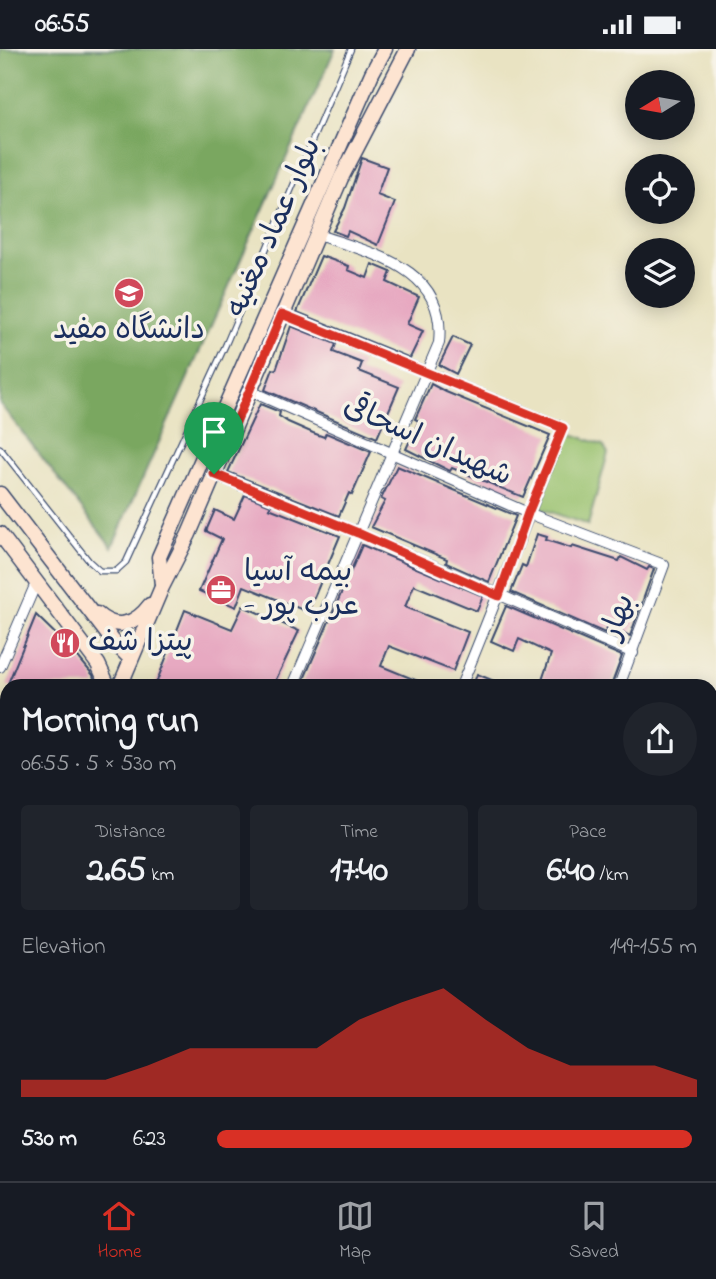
<!DOCTYPE html>
<meta charset="utf-8">
<style>
:root{--surface:#171b24;--page:#20242c;--text:#f1f3f6;--muted:#9ea1a6;--line:#363941;--accent:#d93025}
body{margin:0;font-family:"Indie Flower","Playpen Sans Arabic",sans-serif;background:var(--page);color:var(--text);height:100vh;display:flex;flex-direction:column;font-size:26px;white-space:nowrap}
*{box-sizing:border-box;margin:0}
p{font-size:23px;color:var(--muted)}
.icon{flex:none;width:38px;height:38px;fill:none;stroke:currentColor;stroke-width:2;stroke-linecap:round;stroke-linejoin:round}
.map{position:relative;flex:1;overflow:hidden}
.details{position:absolute;left:0px;top:630px;width:718px;height:502px;display:flex;flex-direction:column;background:var(--surface);border-radius:21px 21px 0 0;box-shadow:0 4px 18px #0003}
.details>*{flex:none}
.needle{width:46px;rotate:259deg}
.tools{position:absolute;left:625px;top:21px;display:grid;gap:14px}
.tools a{display:grid;place-items:center;width:70px;height:70px;border-radius:50%;background:var(--surface);box-shadow:0 4px 18px #0003;font-size:35px}
.pin{position:absolute;display:grid;place-items:center;width:60px;height:60px;color:#fff;margin:-72px -30px;border-radius:50% 50% 50% 0;rotate:-45deg;box-shadow:0 0 7px #0007}
.pin .icon{rotate:45deg}
.round{display:grid;place-items:center;flex:none;width:74px;height:74px;border-radius:37px;background:var(--page)}
.head{display:flex;align-items:center;justify-content:space-between;height:119px;padding:0 21px}
h1{font-size:38px;font-weight:800;line-height:52px}
.stats{display:grid;grid-template-columns:repeat(3,1fr);gap:10px;height:119px;padding:7px 21px}
.stats div{display:grid;align-content:center;border-radius:7px;background:var(--page);text-align:center}
.stats b{font-size:35px;font-weight:800}
.stats small{font-size:19px;font-weight:400}
.stats p{font-size:19px}
.chart{height:196px;padding:14px 21px}
.chart p{display:flex;justify-content:space-between}
.chart svg{width:100%;height:126px;margin-top:7px;fill:var(--accent);opacity:.7}
ul{padding:0 21px;list-style:none;font-size:23px}
li{display:grid;grid-template-columns:112px 84px 1fr;align-items:center;height:52px}
li i{height:18px;border-radius:9px;background:var(--accent)}
.status{display:flex;justify-content:space-between;align-items:center;height:49px;padding:0 35px;background:var(--surface);direction:ltr}
.status svg{height:19px;fill:currentColor}
.tabs{display:flex;justify-content:space-around;align-items:center;height:98px;border-top:2px solid var(--line);background:var(--surface);font-size:19px;color:var(--muted)}
.tabs a{display:grid;justify-items:center;gap:4px}
.tabs .on{color:var(--accent)}
.map>svg:first-child{display:block}
</style>
<div class="status"><b>06:55</b><svg viewBox="0 0 49 12"><path d="M0 12V9h3v3zM5 12V6h3v6zM10 12V3h3v9zM15 12V0h3v12zM26 1h20v11H26zM47 4h2v5h-2z"/></svg></div>
<div class="map">
<svg width="716" height="1132" viewBox="0 0 716 1132">
<rect width="100%" height="100%" fill="#f7f3e8"/>
<filter id="ink" filterUnits="userSpaceOnUse"><feTurbulence type="fractalNoise" baseFrequency=".0143" numOctaves="2"/><feDisplacementMap in="SourceGraphic" scale="14" xChannelSelector="R" yChannelSelector="G"/><feConvolveMatrix kernelMatrix="1 2 1 2 8 2 1 2 1" color-interpolation-filters="sRGB"/></filter>
<filter id="wash" filterUnits="userSpaceOnUse"><feTurbulence type="fractalNoise" baseFrequency=".00686" numOctaves="4" result="noise"/><feDisplacementMap in="SourceGraphic" scale="28" xChannelSelector="R" yChannelSelector="G"/><feGaussianBlur stdDeviation="1.57" result="paint"/><feColorMatrix in="noise" values="0 0 0 0 0 0 0 0 0 0 0 0 0 0 0 0 0 1.4 0 .05"/><feComposite in="paint" operator="in"/></filter>
<g filter="url(#wash)">
<rect width="100%" height="100%" fill="#e9e3c2"/>
<path fill="#98c16d" stroke="#5a7866" stroke-width="2" d="M569,384L603,396L608,404L588,476L536,458Z"/>
<path fill="#7aa760" stroke="#4a6b5f" stroke-width="2" d="M0,0H335L112,498L0,355Z"/>
<g id="blocks">
<g fill="#e7a9c1">
<path d="M362,109L387,118L377,146L395,153L378,196L348,182L346,187L333,182L345,159Z"/>
<path d="M321,207L349,217L348,221L367,229L372,215L391,223L387,233L419,248L407,275L423,282L410,309L297,263Z"/>
<path d="M291,277L336,295L333,303L362,314L359,322L399,338L377,389L265,341L273,320L276,321Z"/>
<path d="M453,288L470,296L456,325L439,316Z"/>
<path d="M431,335L446,343L550,386L523,448L452,419L450,422L406,400L419,372L415,370Z"/>
<path d="M260,355L280,363L279,367L288,373L313,384L324,388L326,384L371,403L352,446L349,444L339,467L228,423Z"/>
<path d="M397,417L516,467L489,533L446,514L447,510L371,478L385,452L381,450Z"/>
<path d="M245,446L271,456L269,459L340,487L308,563L244,537L236,558L199,542L222,490L206,482L215,461L234,470Z"/>
<path d="M537,485L547,488L546,491L571,499L572,497L619,512L621,508L647,521L649,518L654,520L630,587L608,577L605,584L511,543L522,516L526,518Z"/>
<path d="M362,496L483,547L477,562L414,536L405,558L468,583L453,622L389,597L381,617L430,637H301Z"/>
<path d="M243,557L299,582L273,637H155L185,561L232,580Z"/>
<path d="M506,557L622,607L611,637H540L551,605L519,590L514,602L491,592Z"/>
<path d="M36,566L74,603L93,626L96,637H7Z"/>
<path d="M477,625L506,637H473Z"/>
</g>
</g>
</g>
<g filter="url(#ink)">
<use href="#blocks" fill-opacity="0" stroke="#3a4a6d" stroke-width="2"/>
<g fill="none" stroke-linecap="round" stroke-linejoin="round">
<g stroke="#3a4a6d" stroke-width="7">
<path id="lane" d="M0,399L89,512L100,522H116L126,513L226,295L351,0"/>
</g>
<g stroke="#3a4a6d" stroke-width="12">
<g id="street">
<path d="M283,265L563,379C528,465 497,552 461,637"/>
<path d="M250,342L528,464L664,516L619,637"/>
<path d="M214,425L358,484L633,604"/>
<path d="M0,618L37,532"/>
<path d="M293,637L439,294C447,219 374,205 318,186"/>
<path d="M0,829L7,832"/>
<path d="M0,971L7,974"/>
<path d="M0,1124L7,1108"/>
<path d="M370,1125L385,1132"/>
<path d="M512,1125L517,1132"/>
<path d="M86,1132L89,1125"/>
<path d="M254,1132L257,1125"/>
<path d="M420,1132L423,1125"/>
<path d="M567,1132L570,1125"/>
</g>
</g>
<g stroke="#3a4a6d" stroke-width="17">
<g id="secondary">
<path d="M0,445L113,592L131,610"/>
<path d="M0,485L98,615L108,637"/>
<path d="M162,536L159,508L372,24L385,0"/>
<path d="M97,565C116,582 135,576 150,556"/>
<path d="M120,637L162,538L189,485L341,129L408,0"/>
<path d="M0,922L7,906"/>
</g>
</g>
<use href="#lane" stroke="#fff" stroke-width="4.5"/>
<use href="#street" stroke="#fff" stroke-width="10"/>
<use href="#secondary" stroke="#fde4d1" stroke-width="14"/>
</g>
</g>
<g fill="none" stroke-linecap="round" stroke-linejoin="round" filter="url(#ink)">
<g stroke="#fff" stroke-width="14">
<path id="route" d="M282,265L563,379L528,464L499,547L358,484L214,425Z"/>
</g>
<use href="#route" stroke="#d93025" stroke-width="9"/>
</g>
<defs>
<g id="university-disc" transform="scale(1.575)"><circle r="9.5" fill="#d1495b" stroke="#f7f3e8"/><path d="M0-5L7-2L0 1L-7-2ZM-4 1L0 2.5L4 1V4Q0 6-4 4Z" fill="#fff"/></g>
<g id="office-disc" transform="scale(1.575)"><circle r="9.5" fill="#d1495b" stroke="#f7f3e8"/><path d="M-6-3h4V-5.5h4V-3h4V5H-6ZM-1-4.5V-3h2v-1.5ZM-6 0V1H6V0Z" fill="#fff"/></g>
<g id="restaurant-disc" transform="scale(1.575)"><circle r="9.5" fill="#d1495b" stroke="#f7f3e8"/><path d="M-5-6h1v4h1v-4h1v4h1v-4h1v5L-1.5 .5V6h-2V.5L-5-1ZM5-6V6H3V1.5H1.5Q1.5-4 5-6Z" fill="#fff"/></g>
</defs>
<g fill-rule="evenodd">
<use href="#university-disc" x="129" y="244"/>
<use href="#office-disc" x="221" y="541"/>
<use href="#restaurant-disc" x="65" y="594"/>
</g>
<g text-anchor="middle" dominant-baseline="central" stroke-width="7" stroke-linejoin="round" paint-order="stroke">
<g font-size="30" fill="#1b2f5e" stroke="#f7f3e8">
<text transform="translate(275 179) rotate(-66)">بلوار عماد مغنیه</text>
<text transform="translate(427 393) rotate(24)">شهیدان اسحاقی</text>
<text transform="translate(619 568) rotate(-70)">بهار</text>
</g>
<g font-size="30" fill="#1b2f5e" stroke="#f7f3e8" text-anchor="start">
<text x="129" y="282" text-anchor="middle">دانشگاه مفید</text>
<text x="244" y="524">بیمه آسیا<tspan x="244" dy="34">- عرب پور</tspan></text>
<text x="88" y="594">پیتزا شف</text>
</g>
</g>
</svg>
<div class="tools">
<a><svg class="needle" viewBox="-14 -14 28 28"><path d="M0-13l5 13h-10z" fill="#e53935"/><path d="M0 13l5-13h-10z" fill="#9ea1a6"/></svg></a>
<a><svg class="icon" aria-label="locate" viewBox="0 0 24 24"><circle cx="12" cy="12" r="6"/><path d="M12 2v4M12 18v4M2 12h4M18 12h4"/></svg></a>
<a><svg class="icon" aria-label="layers" viewBox="0 0 24 24"><path d="M12 4l9 5-9 5-9-5zM3 14l9 5 9-5"/></svg></a>
</div>
<div class="pin" style="left:214px;top:425px;background:#1e9e55"><svg class="icon" aria-label="arrive" viewBox="0 0 24 24"><path d="M6 21V4h12l-3 4 3 4H6"/></svg></div>
<section class="details">
<div class="head"><div><h1>Morning run</h1><p>06:55 · 5 × 530 m</p></div><a class="round"><svg class="icon" aria-label="share" viewBox="0 0 24 24"><path d="M12 15V3M7 8l5-5 5 5M5 13v7h14v-7"/></svg></a></div>
<div class="stats">
<div><p>Distance</p><b>2.65<small> km</small></b></div>
<div><p>Time</p><b>17:40</b></div>
<div><p>Pace</p><b>6:40<small> /km</small></b></div>
</div>
<div class="chart"><p><span>Elevation</span>149–155 m</p>
<svg viewBox="0 0 160 44" preserveAspectRatio="none"><path d="M0 44V38L10 38L20 38L30 33L40 27L50 27L60 27L70 27L80 17L90 11L100 6L110 17L120 27L130 33L140 33L150 33L160 38V44z"/></svg>
</div>
<ul>
<li><b>530 m</b>6:23<i style="width:99%"></i></li>
</ul>
</section>
</div>
<nav class="tabs">
<a class="on"><svg class="icon" aria-label="home" viewBox="0 0 24 24"><path d="M3 11l9-7 9 7M6 9v11h12V9"/></svg>Home</a>
<a><svg class="icon" aria-label="map" viewBox="0 0 24 24"><path d="M3 6l6-2 6 2 6-2v14l-6 2-6-2-6 2zM9 4v14M15 6v14"/></svg>Map</a>
<a><svg class="icon" aria-label="saved" viewBox="0 0 24 24"><path d="M7 4h10v16l-5-4-5 4z"/></svg>Saved</a>
</nav>
